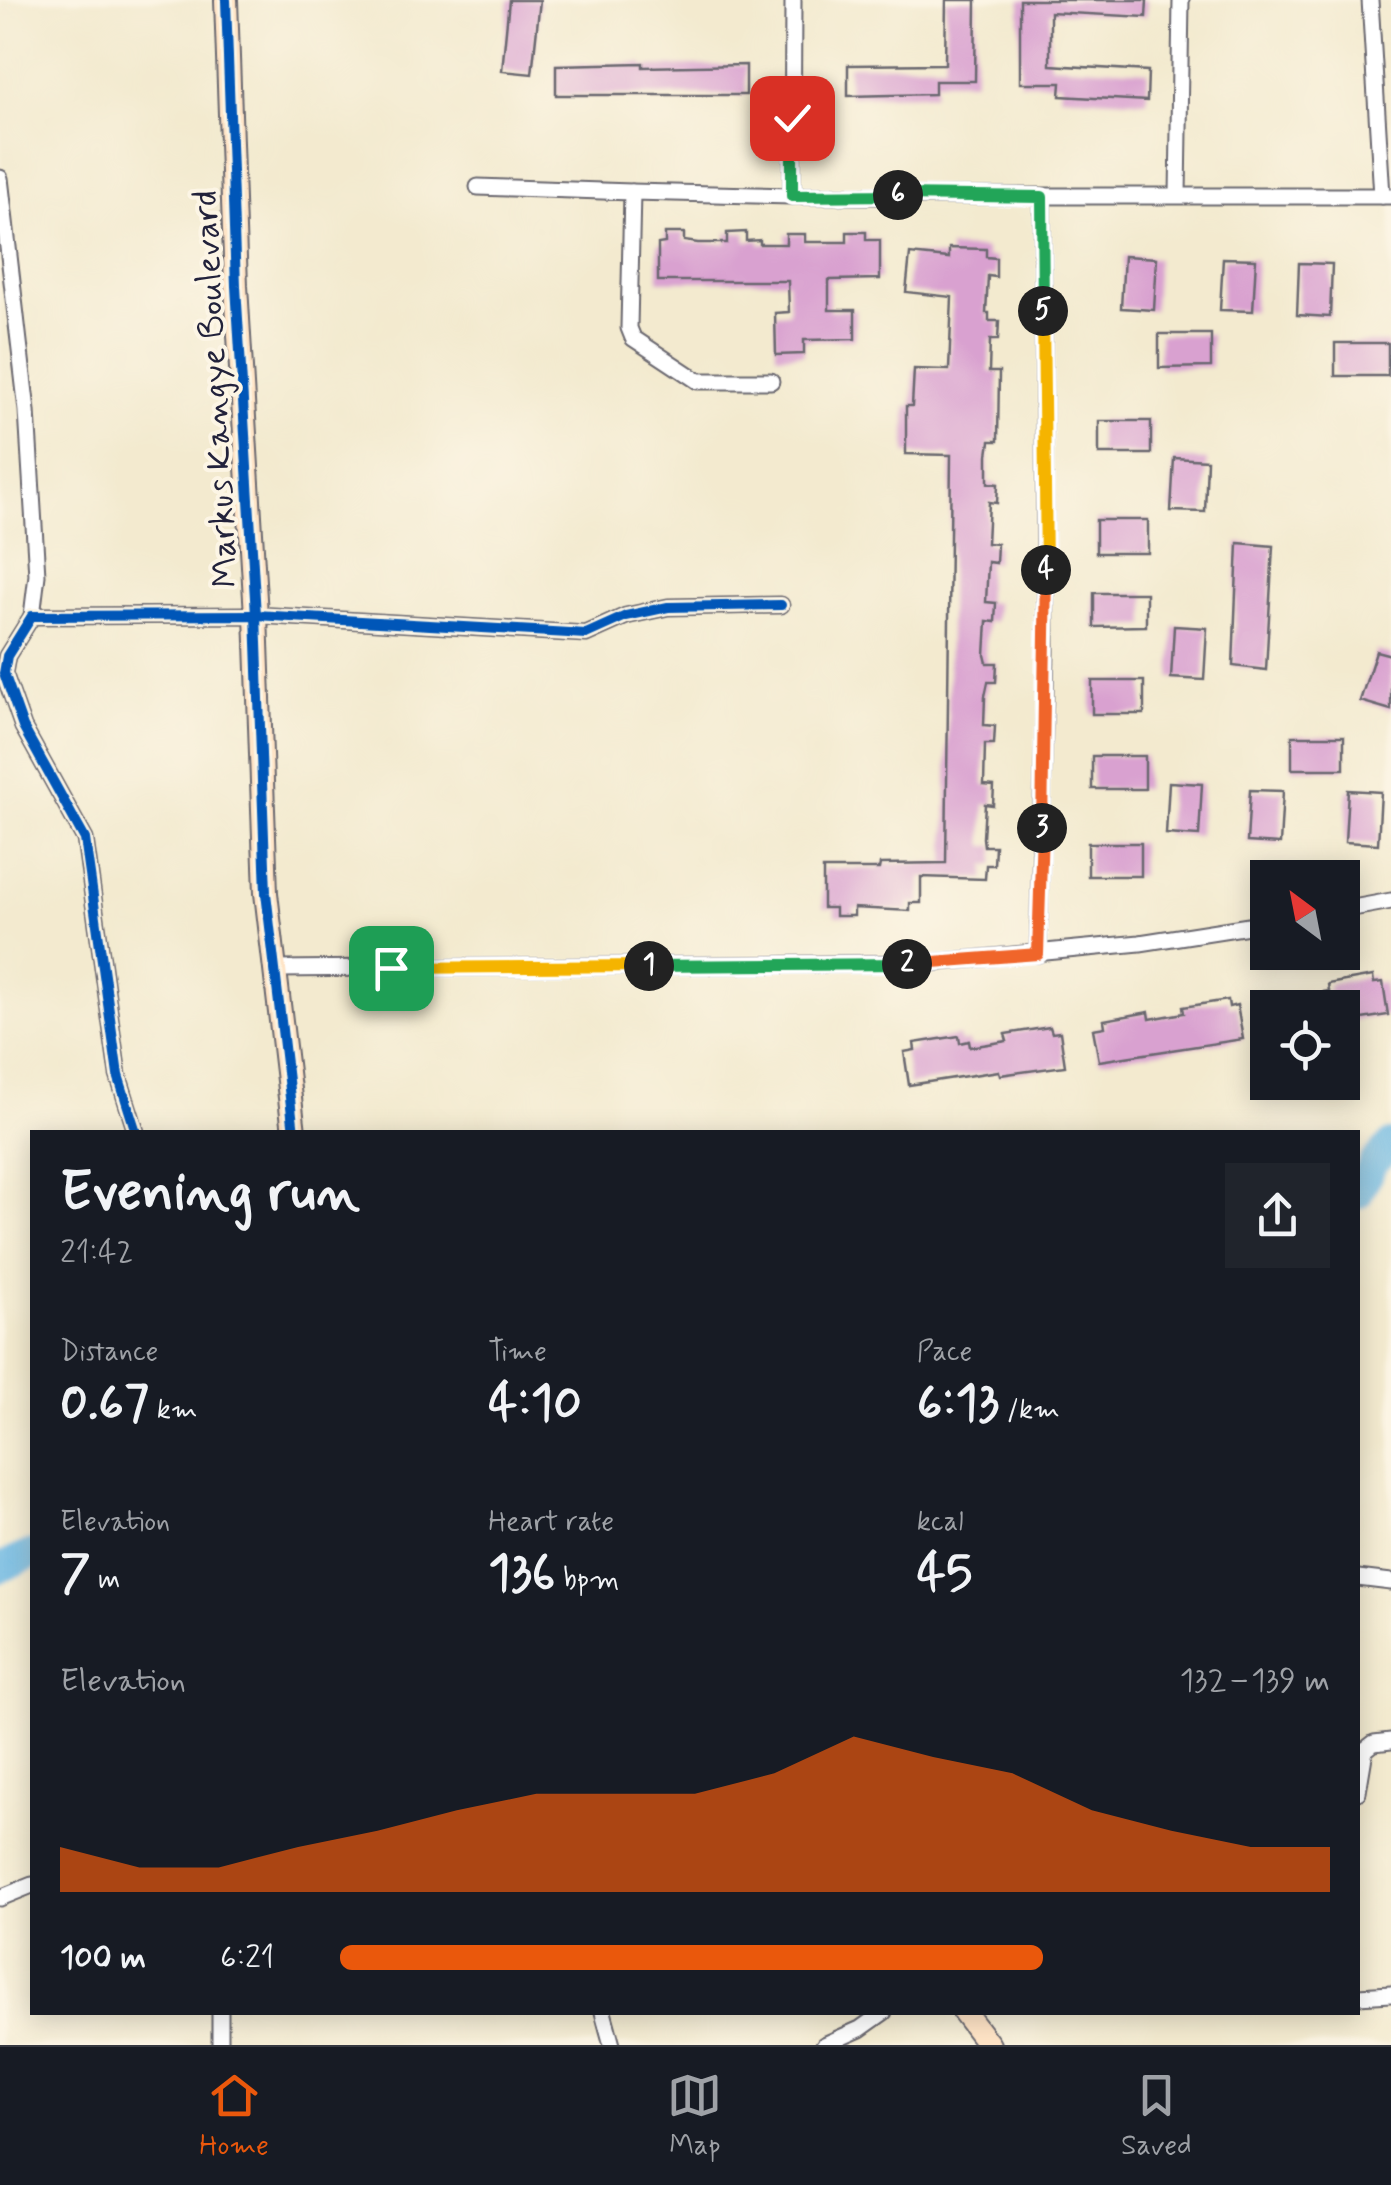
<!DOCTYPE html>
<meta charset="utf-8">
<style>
:root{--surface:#171b24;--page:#20242c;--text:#f1f3f6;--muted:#9ea1a6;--line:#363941;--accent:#ea580c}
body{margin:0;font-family:Mynerve,sans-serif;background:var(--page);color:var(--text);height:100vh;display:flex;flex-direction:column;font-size:38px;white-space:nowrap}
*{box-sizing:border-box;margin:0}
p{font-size:32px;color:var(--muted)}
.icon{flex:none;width:55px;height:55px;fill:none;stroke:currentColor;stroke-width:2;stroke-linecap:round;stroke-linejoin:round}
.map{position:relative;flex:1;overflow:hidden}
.panel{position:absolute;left:30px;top:1130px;width:1330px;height:885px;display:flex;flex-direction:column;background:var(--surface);border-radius:0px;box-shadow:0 5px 25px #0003}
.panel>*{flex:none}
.needle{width:65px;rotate:328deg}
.fabs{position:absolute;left:1250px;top:860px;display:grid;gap:20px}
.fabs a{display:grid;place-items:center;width:110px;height:110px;border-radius:0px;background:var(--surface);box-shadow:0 5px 25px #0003;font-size:50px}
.pin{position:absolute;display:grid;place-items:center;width:85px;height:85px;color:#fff;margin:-42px;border-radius:20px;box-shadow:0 5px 15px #0006}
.km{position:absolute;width:50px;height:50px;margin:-25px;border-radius:50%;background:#222;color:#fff;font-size:28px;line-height:50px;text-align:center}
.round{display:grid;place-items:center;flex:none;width:105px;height:105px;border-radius:0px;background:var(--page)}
.headline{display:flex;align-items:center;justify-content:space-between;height:170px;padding:0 30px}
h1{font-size:55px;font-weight:700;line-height:75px}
.stats{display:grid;grid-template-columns:repeat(3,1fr);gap:15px;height:170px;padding:10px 30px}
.stats div{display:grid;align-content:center}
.stats b{font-size:50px;font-weight:700}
.stats small{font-size:28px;font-weight:400}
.stats p{font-size:28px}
.chart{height:280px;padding:20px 30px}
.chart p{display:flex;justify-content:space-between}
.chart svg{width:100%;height:180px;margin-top:10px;fill:var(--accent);opacity:.7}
ul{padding:0 30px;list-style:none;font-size:32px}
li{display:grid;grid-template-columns:160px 120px 1fr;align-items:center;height:75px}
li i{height:25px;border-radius:12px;background:var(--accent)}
.tab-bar{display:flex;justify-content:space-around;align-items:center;height:140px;border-top:2px solid var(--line);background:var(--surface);font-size:28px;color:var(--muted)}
.tab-bar a{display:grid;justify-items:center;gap:5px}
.tab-bar .on{color:var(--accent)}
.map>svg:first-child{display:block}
</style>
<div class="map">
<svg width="1391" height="2045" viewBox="0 0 1391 2045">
<rect width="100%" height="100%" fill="#fcf5e5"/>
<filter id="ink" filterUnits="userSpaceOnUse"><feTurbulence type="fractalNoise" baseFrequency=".01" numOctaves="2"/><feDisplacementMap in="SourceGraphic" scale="20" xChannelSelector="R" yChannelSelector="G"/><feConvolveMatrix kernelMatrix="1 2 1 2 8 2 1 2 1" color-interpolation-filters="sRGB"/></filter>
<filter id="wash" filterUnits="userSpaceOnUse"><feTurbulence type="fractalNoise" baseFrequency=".0048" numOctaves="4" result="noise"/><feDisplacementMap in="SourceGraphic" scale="40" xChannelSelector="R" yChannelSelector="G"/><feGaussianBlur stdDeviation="2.25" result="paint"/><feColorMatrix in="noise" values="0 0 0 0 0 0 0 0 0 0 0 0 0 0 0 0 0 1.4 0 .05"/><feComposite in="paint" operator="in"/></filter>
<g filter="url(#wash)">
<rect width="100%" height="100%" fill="#f3eacf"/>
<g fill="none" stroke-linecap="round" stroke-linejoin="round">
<g stroke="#68b6e2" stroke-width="30">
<path d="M1358,1194L1373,1163L1391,1145"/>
<path d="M0,1568L32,1554"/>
</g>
</g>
<g id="blocks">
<g fill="#d9a1d0">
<path d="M509,0H540L532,74L502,71Z"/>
<path d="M946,0H976L975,81H935V94L848,96V65L945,64Z"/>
<path d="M1020,0H1147L1146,17L1050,12V65L1148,71L1147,101L1060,96L1061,83H1020Z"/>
<path d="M643,63V67L746,65V95H556V65Z"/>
<path d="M746,232V241L760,240V244H786V234H805V242H847V232H866V240H880V279L829,280V310H855V339L804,340V354L776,355L775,313L789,312L788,281H658V244L665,243V233H684V241L698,243H727V233Z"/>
<path d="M949,248L986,249V257L996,258V277L988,276L986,313H989V321H999L998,340H990L989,372H999L998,441H990L988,455V483L998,484L997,503L989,502L987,543L997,544L996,563L988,562L986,602L996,603L995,622L987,621L985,655L987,663H997L996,682H988L985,696L984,725L995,726L994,744H985L984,785L994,786L993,805L985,804L983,838L984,846H995L994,865H986L985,879L921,877V903H910V911L854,908V916H835V908H823V869H879L880,864L946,863L951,455L906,454V406H912L914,369L949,370L952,297L906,292L910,254L949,258Z"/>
<path d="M1124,256L1157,258L1154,310L1121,308Z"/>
<path d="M1223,258L1256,259L1253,311L1220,310Z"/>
<path d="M1299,263L1332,264L1330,317L1297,315Z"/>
<path d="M1159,334H1211V367L1159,368Z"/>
<rect x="1335" y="343" width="53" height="33"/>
<rect x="1099" y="421" width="52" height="33"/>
<path d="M1174,458L1207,460L1205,512L1171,511Z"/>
<rect x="1096" y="520" width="52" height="33"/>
<path d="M1238,543L1273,546L1266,670L1233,666Z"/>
<path d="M1094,593H1146V626L1094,627Z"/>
<path d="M1174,626L1207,628L1204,680L1171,678Z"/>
<path d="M1376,651L1391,655V710L1360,701Z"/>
<rect x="1092" y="681" width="52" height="33"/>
<rect x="1292" y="736" width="52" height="33"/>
<rect x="1092" y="756" width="53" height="33"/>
<path d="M1169,782L1202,784L1199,836L1166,834Z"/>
<path d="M1250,790L1283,791L1280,844L1247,842Z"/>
<path d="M1348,790L1381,792L1378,844L1345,842Z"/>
<rect x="1088" y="843" width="53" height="33"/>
<path d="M1373,976L1374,983L1383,982L1388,1015L1342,1022V1008H1320L1317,993L1329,991L1328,984Z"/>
<path d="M1228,1000L1229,1007L1237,1005L1243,1039L1099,1061L1093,1029L1105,1027L1104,1020L1149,1012L1150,1019L1184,1013L1183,1007Z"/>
<path d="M1050,1027L1052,1033L1060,1032L1065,1066L1000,1075L999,1071L909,1085L904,1052L915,1050L914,1043L959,1036L960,1043L969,1041L970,1047L1007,1041L1005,1034Z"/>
</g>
</g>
</g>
<g filter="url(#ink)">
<use href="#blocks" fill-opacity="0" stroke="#6b686f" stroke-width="2.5"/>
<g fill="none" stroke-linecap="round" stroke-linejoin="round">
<g stroke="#6b686f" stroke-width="19">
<g id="street">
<path d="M1370,0L1382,196"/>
<path d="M0,178L27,411L37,575L32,616"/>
<path d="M478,187L632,192"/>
<path d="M1178,195L1181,0"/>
<path d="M792,196L793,0"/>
<path d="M771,381H698L633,338L629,328L632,192L792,196H1391"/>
<path d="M1342,910L1391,901"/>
<path d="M1038,954L1046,652L1042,197"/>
<path d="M275,969L930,963L1140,943L1268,923"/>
<path d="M136,1132L118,1075L85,839L23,727L4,673L7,656L32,616L256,615L586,634L626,616L668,607L781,605"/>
<path d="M1358,1578L1391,1582"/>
<path d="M1358,1792L1365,1750L1374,1743L1391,1741"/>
<path d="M0,1898L32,1885"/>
<path d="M1358,1996L1391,1994"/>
<path d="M220,2012V2045"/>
<path d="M603,2012L612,2045"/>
<path d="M824,2045L860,2029L884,2012"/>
</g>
</g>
<g stroke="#6b686f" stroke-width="26">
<g id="secondary">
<path d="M226,0L236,286L256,615L266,893L294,1132"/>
<path d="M964,2012L989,2045"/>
</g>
</g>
<use href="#street" stroke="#fff" stroke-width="15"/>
<use href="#secondary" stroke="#ffe4c6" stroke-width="22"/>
<g stroke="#fcf5e5" stroke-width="16">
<g id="cycleway">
<path d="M226,0L236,286L256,615L266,893L294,1132"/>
<path d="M136,1132L118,1075L85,839L23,727L4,673L7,656L32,616L256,615L586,634L626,616L668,607L781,605"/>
</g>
</g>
<use href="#cycleway" stroke="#0057b8" stroke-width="10"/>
</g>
</g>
<g fill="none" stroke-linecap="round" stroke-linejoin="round" filter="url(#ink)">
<g stroke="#fff" stroke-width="20">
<path id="split-1" d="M391,968L649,966"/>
</g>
<g stroke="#fff" stroke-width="20">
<path id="split-2" d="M649,966L907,964"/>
</g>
<g stroke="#fff" stroke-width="20">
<path id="split-3" d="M907,964L1038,954L1042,828"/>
</g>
<g stroke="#fff" stroke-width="20">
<path id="split-4" d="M1042,828L1046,570"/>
</g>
<g stroke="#fff" stroke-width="20">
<path id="split-5" d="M1043,311L1046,570"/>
</g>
<g stroke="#fff" stroke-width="20">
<path id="split-6" d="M898,195L1042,197L1043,311"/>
</g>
<g stroke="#fff" stroke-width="20">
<path id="split-7" d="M792,118V196L898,195"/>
</g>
<use href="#split-1" stroke="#f5b400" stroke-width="12"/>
<use href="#split-2" stroke="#22a559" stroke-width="12"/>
<use href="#split-3" stroke="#f0652b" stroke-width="12"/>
<use href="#split-4" stroke="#f0652b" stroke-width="12"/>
<use href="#split-5" stroke="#f5b400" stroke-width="12"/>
<use href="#split-6" stroke="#22a559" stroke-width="12"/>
<use href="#split-7" stroke="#22a559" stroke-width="12"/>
</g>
<g text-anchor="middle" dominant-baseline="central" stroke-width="8" stroke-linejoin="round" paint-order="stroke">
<g font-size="35" fill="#22223b" stroke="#fcf5e5">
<text transform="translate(216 389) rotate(-93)">Markus Kangye Boulevard</text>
</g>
</g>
</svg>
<div class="fabs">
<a><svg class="needle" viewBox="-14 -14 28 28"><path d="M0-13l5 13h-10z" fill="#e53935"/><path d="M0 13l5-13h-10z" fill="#9ea1a6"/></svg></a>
<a><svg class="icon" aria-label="locate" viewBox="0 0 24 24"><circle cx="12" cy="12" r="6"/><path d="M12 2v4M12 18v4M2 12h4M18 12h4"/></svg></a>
</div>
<div class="pin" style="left:391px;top:968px;background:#1e9e55"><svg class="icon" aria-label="arrive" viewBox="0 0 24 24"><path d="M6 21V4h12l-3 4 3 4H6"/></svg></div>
<div class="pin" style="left:792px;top:118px;background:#d93025"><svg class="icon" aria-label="check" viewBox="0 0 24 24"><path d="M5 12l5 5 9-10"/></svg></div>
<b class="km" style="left:649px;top:966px">1</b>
<b class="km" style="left:907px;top:964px">2</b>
<b class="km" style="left:1042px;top:828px">3</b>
<b class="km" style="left:1046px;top:570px">4</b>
<b class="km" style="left:1043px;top:311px">5</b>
<b class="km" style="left:898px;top:195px">6</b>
<section class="panel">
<div class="headline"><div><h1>Evening run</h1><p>21:42</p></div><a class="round"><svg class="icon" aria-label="share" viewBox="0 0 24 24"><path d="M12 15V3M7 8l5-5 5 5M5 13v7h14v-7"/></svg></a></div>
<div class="stats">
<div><p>Distance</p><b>0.67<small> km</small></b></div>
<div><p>Time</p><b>4:10</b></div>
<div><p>Pace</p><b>6:13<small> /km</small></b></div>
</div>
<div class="stats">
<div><p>Elevation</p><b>7<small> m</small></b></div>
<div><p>Heart rate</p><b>136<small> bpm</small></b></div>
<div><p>kcal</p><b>45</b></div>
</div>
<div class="chart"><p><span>Elevation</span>132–139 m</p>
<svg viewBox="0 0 160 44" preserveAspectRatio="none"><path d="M0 44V33L10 38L20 38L30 33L40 29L50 24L60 20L70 20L80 20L90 15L100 6L110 11L120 15L130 24L140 29L150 33L160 33V44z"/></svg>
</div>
<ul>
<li><b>100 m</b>6:21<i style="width:71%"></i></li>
</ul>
</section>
</div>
<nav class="tab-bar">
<a class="on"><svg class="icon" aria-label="home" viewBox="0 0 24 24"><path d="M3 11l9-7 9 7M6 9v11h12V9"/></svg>Home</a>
<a><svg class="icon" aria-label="map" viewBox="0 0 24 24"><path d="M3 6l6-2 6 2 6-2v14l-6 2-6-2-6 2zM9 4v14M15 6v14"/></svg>Map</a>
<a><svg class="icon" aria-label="saved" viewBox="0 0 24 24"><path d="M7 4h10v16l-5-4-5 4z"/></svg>Saved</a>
</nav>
